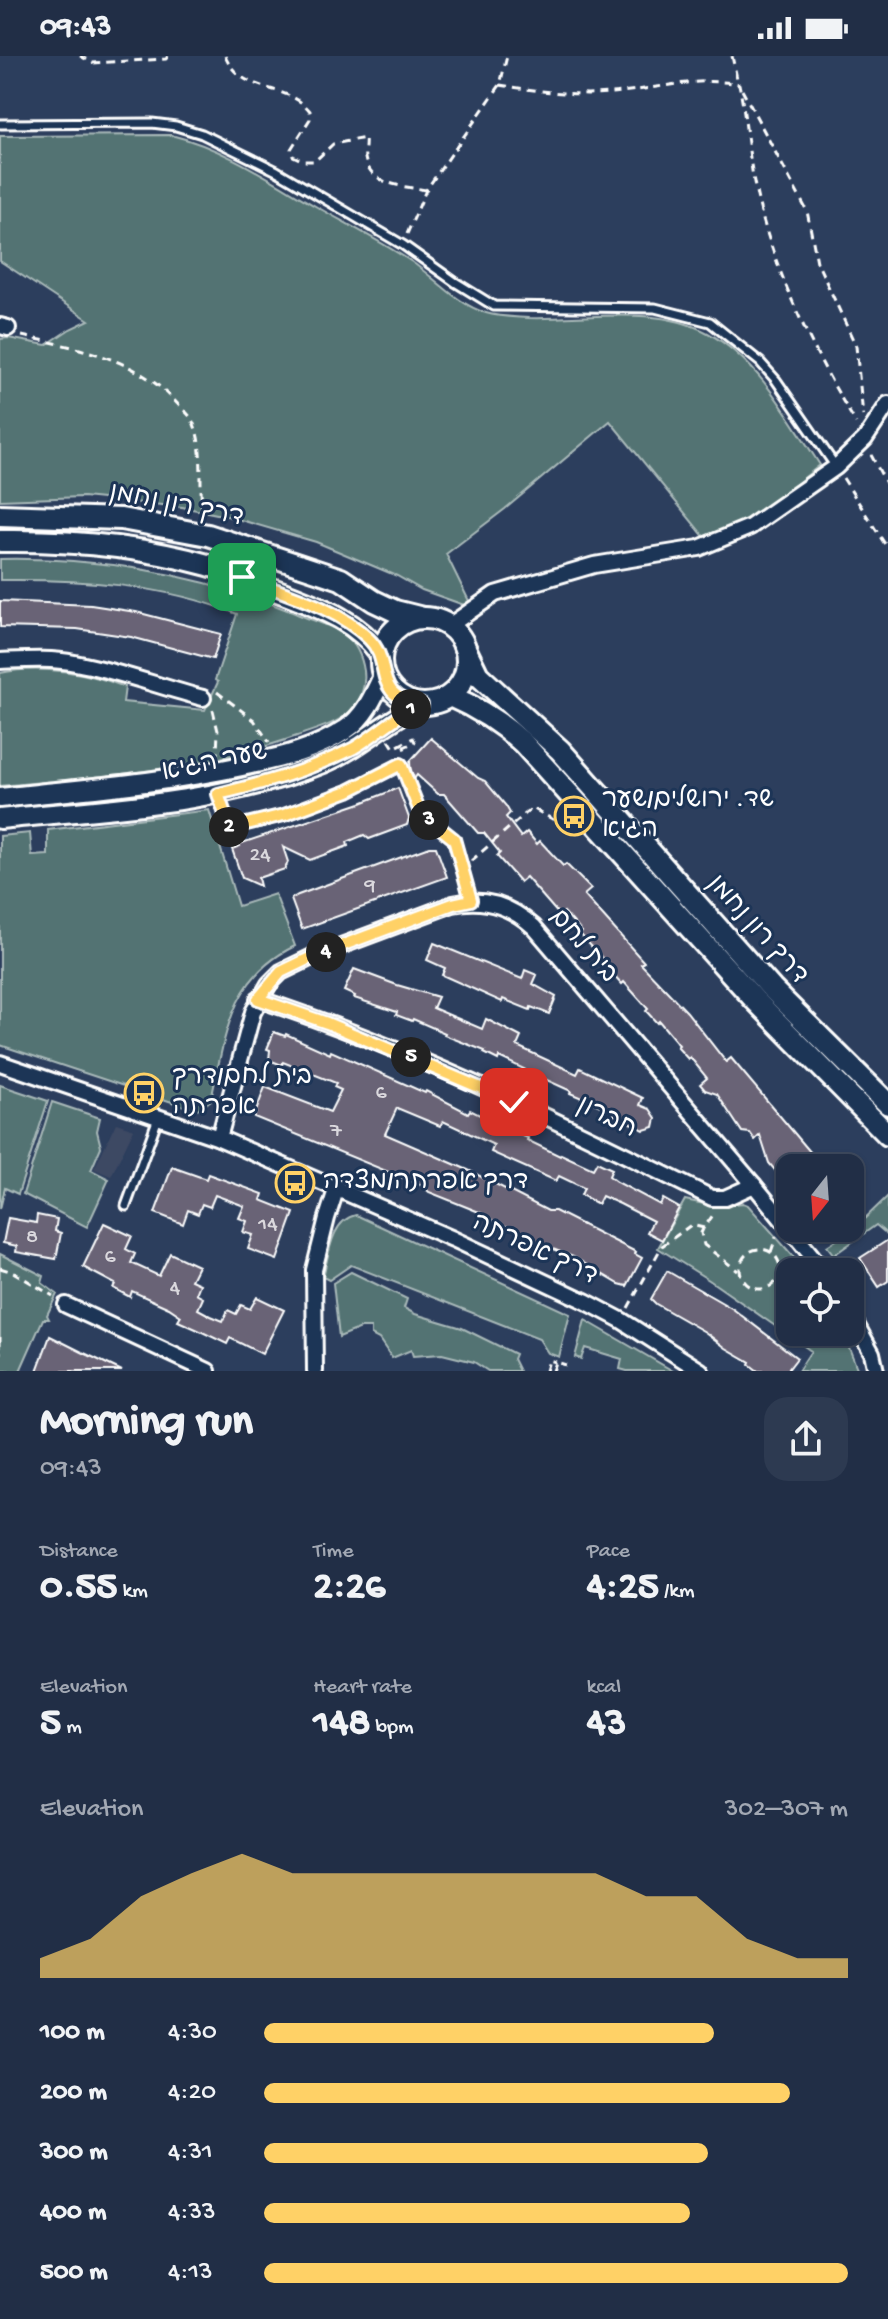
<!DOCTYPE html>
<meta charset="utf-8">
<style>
:root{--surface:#212e46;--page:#2d3a51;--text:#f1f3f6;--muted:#a2a8b3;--line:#3e4a5f;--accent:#ffd166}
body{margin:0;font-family:"Gochi Hand","Playpen Sans Hebrew",sans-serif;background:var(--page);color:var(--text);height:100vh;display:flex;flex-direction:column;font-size:30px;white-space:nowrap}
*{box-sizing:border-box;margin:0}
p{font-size:26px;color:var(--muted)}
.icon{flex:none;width:44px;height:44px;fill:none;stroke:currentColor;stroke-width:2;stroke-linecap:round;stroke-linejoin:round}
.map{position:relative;height:1315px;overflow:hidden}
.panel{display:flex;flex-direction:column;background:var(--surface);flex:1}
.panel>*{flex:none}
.needle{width:52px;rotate:197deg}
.controls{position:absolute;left:776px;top:1098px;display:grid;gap:16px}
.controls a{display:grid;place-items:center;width:88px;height:88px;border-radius:16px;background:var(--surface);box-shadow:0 2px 6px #0004,0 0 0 2px var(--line);font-size:40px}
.pin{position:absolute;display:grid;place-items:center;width:68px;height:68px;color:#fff;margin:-34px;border-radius:16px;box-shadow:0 4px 12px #0006}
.km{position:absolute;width:40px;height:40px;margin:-20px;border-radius:50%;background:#222;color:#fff;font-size:22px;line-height:40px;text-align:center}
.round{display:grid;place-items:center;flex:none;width:84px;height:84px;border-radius:24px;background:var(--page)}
.overview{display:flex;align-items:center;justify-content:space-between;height:136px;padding:0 40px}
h1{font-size:44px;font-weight:800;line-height:60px}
.figures{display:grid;grid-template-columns:repeat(3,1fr);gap:12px;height:136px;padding:8px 40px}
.figures div{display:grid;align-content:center}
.figures b{font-size:40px;font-weight:800}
.figures small{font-size:22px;font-weight:400}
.figures p{font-size:22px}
.chart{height:224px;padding:16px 40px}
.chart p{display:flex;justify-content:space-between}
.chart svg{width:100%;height:144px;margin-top:8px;fill:var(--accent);opacity:.7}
ul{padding:0 40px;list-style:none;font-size:26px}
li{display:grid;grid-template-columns:128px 96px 1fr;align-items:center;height:60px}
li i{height:20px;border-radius:10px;background:var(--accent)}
.status{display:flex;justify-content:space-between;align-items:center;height:56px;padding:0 40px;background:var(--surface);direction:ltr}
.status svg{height:22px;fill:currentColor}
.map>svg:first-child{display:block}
</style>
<div class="status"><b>09:43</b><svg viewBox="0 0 49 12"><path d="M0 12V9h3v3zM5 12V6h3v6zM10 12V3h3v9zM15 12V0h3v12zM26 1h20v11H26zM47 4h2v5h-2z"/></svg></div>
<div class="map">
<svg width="888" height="1315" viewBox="0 0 888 1315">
<rect width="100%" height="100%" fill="#2c3e5d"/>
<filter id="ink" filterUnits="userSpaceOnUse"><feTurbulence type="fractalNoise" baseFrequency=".0125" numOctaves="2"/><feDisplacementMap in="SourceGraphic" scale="16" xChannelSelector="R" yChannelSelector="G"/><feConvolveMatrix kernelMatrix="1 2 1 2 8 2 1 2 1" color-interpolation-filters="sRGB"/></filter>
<g filter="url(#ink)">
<path fill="#3e4964" d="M116,1067L134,1073L111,1120L94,1113Z"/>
<g fill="#537373" stroke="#a9b9b9" stroke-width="2">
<path d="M171,79C224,92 271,124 317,151C349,169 382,186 412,206C436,223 457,248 486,257C499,261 515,261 528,262C586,264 654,248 708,277C759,305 789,362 820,409L754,462L706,483L610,365L505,453L446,498L469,545L464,549L422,534L397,520L316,486L227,460L182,451L83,441L0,444V283L8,282L46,289L70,273L89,264L0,205V80Z"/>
<path d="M0,503C101,501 201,519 295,557C310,564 332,569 345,579C356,588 362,601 364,615C366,631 360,649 347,658C334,669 313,674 297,680C203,714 99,721 0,730V617C40,609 88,616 125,631L123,646L205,654L218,626L215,624L237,558C164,528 78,523 0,524Z"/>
<path d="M209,754L238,850L275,838L295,890C230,921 225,980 211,1044L201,1052L193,1053L0,989V780L30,777L32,800L48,799V774Z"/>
<path d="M0,1029L48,1045L18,1138L5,1132L0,1153Z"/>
<path d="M52,1046L100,1062L97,1075L101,1091L91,1114L109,1123L87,1171L23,1138Z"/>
<path d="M888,1140V1179L876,1169L834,1199L827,1190L855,1172Z"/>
<path d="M685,1144L714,1150L743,1147L748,1149L807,1216H790V1276H843L858,1315H798L811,1295L709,1224L658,1192Z"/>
<path d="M356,1159L570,1258L559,1301L548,1297L539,1283L351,1209L329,1224L323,1221C329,1199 331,1164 356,1159Z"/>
<path d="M0,1198L44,1220L42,1227L57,1238L47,1259L49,1263H43L20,1315H0Z"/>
<path d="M351,1216L407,1243L404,1252L415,1258L462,1272L515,1298L513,1303L519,1315H488L474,1306L442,1298L413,1300L411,1294L392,1302L379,1283L371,1279V1272H361L339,1281L333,1227Z"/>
<path d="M585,1264L673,1315H627L620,1313L622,1303L585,1292L581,1303L575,1301Z"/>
</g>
<g fill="#696476" stroke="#fff" stroke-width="2">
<path d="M0,545L91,549L136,556L221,578L213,603L131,581L77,573L0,571Z"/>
<path d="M431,682L478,722L485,725L506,750L510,757L506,761L521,781L527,776L537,788L540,785L563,810L566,808L591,833L584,839L644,906L641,908L687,956L726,1006L731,1002L817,1104L808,1112H790V1123L778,1118L769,1107L760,1079L755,1084L750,1077L742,1076L717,1038L705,1034L700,1028L707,1022L690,1001L688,1003L677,991L679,989L659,965L657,967L646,955L648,953L624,926L622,928L611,916L613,914L580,878L582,876L564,856L560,860L526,821L520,826L497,800L500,797L484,777H478L444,738H438L417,719L411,727L410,705Z"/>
<path d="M398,732L409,762L407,769L369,783L364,779L347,786L348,790L310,804L283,791L288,806L285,813L258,822L260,830L242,822L232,793L240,790L239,788L361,747Z"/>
<path d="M429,791H436L447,821L302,873L291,843L298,839Z"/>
<path d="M434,887L522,923L525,914L537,919L533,928L556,941L549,958L531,951L530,954L503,943L502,946L442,919L445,912L427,904Z"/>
<path d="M354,913L397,929L438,941L433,952L482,973L486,963L521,981L517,990L577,1018L580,1012L643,1042L640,1049L650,1053L656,1062L654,1071L644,1074L614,1059L615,1056L570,1037L571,1035L538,1020L537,1022L522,1015L524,1013L499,1001L498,1004L484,997L485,995L444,979L445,977L413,963L412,965L396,959L397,956L354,942L355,940L344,935Z"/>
<path d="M274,976L285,980L286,978L330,998L331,995L425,1037L426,1035L468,1057L470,1054L484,1061L483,1064L495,1069L528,1082L527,1084L560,1100L561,1098L593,1113L597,1106L612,1113L609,1120L617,1126L660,1149L663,1143L679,1152L662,1184L647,1176L653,1165L620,1148L602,1140L598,1148L581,1139L584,1132L559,1120L556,1125L491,1096L494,1089L443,1065L440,1070L397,1052L385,1078L468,1114L548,1155H555L636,1196L635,1198L642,1202L627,1230L619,1228L573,1201L540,1188L517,1174L499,1168L479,1156L429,1136L423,1130L254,1061L265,1031L330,1056L341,1034L334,1031L336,1027L283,1006L282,1009L269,1004L270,994L267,993Z"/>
<path d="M172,1111L206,1123L208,1118L263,1138L261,1144L294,1157L277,1204L248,1193L253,1179L243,1176L247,1165L239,1162L244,1150L239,1148L215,1139L210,1151L202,1148L198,1158L188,1154L183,1168L155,1157Z"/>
<path d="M37,1159L57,1163L55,1175L61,1177L56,1203L16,1196L17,1190L3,1187L8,1162L36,1167Z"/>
<path d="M104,1167L132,1180L126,1193L135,1198L131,1207L159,1220L170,1197L198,1210L191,1224L200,1228L196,1238L203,1242L198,1253L211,1260L223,1265L228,1254L236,1258L241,1249L250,1253L257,1241L284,1254L262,1298L230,1282L227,1288L196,1273L178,1265L181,1260L169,1252L132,1235L130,1241L113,1232L115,1228L83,1211Z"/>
<path d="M888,1184V1225L879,1231L860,1202Z"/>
<path d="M667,1215L733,1253L797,1302L787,1315H758L749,1308L750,1306L726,1292L705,1276L656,1248L651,1243Z"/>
<path d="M50,1280L82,1296L122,1315H37Z"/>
</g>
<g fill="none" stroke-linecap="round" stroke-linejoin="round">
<g stroke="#fff" stroke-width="13">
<g id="service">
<path d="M0,68L152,67L176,70L202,78L277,115L403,189L455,226L494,250L655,252L710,266L760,306L776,324L836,411"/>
<path d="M218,739L230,772L284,759L348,735L401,708"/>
<path d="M420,756L454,783L471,844"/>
<path d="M126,1150L158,1062"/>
</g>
</g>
<g stroke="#fff" stroke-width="20">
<g id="minor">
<path d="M0,270L8,272"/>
<path d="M449,570L495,538L594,509L699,492L750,471L836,411L865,383L888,348"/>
<path d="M0,605C25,604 50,602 75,607C119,615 160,631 203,642"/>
<path d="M258,943C415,994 564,1068 712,1142H725L754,1129"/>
<path d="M0,1007L219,1082L453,1183L585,1245L621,1264L701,1315"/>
<path d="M219,1082L253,956L269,928L281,916L314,900L453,848C484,841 511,850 534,871L754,1129L825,1216"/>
<path d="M66,1249L208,1315"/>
<path d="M850,1257L872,1297L876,1315"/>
<path d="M315,1315L314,1214L327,1162L337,1131"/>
</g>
</g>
<g stroke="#fff" stroke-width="24">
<g id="tertiary">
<path d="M0,742C81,733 162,727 242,710C278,702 314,695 345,674C364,662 374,640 383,620"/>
<path d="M0,763C109,752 221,748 323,707C360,692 387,663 422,648"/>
</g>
</g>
<g stroke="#fff" stroke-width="26">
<g id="secondary">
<path d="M0,459L121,463L208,479L341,523L374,545L395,555L423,562"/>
<path d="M0,485C69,484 141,490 208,509C234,516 258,528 283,537C321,552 356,564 381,598"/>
<circle cx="424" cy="605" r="43"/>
<path d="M464,590L478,619L560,694L772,933L888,1048"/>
<path d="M450,640C478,652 500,666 523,687L755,944L888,1079"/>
</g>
</g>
<g stroke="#fff" stroke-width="3" stroke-dasharray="8 6" stroke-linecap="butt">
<path d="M80,0L93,7L166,3L168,0"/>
<path d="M225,0C241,39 287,26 310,55V63L291,93L293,100L304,105H315L333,88L365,82C366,88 364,96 365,102C370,130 404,130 426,134"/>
<path d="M732,0L738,27"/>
<path d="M500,29C537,35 573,40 610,37C655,34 694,20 739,28C746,62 748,97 755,131C771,209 814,299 856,367"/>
<path d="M742,34L807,155L817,206L856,290L863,360"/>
<path d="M407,178L426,134L500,29L507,0"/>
<path d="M22,280C78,292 133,301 174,344C179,350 187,356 191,362C206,388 198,431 203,460"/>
<path d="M871,399L888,431"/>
<path d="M843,422L888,493"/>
<path d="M217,636L254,664L269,686"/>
<path d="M213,654L218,675L217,698"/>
<path d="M389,684L394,692L413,682L415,686L404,691L406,697"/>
<path d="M405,719L415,745"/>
<path d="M471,805L532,752L578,777"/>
<path d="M703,1173L701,1177L704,1189L738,1215"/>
<circle cx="760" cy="1213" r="20"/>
<path d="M771,1196L776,1181"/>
<path d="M0,1212L13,1216L53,1240"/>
<path d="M628,1252L662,1190L691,1169L704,1172L713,1159"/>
<path d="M0,1281V1305"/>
<path d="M546,1315L549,1304L556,1306"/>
<path d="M553,1315L556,1306L566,1309"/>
</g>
<use href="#service" stroke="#1d3557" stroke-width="7"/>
<use href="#minor" stroke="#1d3557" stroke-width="14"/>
<use href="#tertiary" stroke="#1d3557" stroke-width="18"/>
<use href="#secondary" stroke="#1d3557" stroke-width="20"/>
</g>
</g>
<g fill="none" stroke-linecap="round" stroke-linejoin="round" filter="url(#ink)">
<g stroke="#fff" stroke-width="16">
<path id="route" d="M242,521C285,538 335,550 369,583C394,607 369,640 422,649C396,658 378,678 354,692C311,714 265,727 218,738L230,772L284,759L348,735L401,708L420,756L454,783L471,844L453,848L314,900L281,916L258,943L327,967L514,1046"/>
</g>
<use href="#route" stroke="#ffd166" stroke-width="10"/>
</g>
<defs>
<g id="bus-ring" transform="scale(2)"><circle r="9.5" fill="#1d3557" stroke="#ffd166" stroke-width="1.5"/><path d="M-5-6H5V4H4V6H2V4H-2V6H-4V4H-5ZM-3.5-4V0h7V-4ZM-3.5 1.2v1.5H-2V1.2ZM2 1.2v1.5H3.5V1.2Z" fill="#ffd166"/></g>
</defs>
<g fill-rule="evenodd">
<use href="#bus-ring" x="574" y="760"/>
<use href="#bus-ring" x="144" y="1037"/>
<use href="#bus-ring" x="295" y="1127"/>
</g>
<g text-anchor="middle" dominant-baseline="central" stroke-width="6" stroke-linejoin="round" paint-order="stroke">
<g font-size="22" fill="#dad8dd">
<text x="260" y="800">24</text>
<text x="370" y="831">9</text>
<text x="381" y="1038">6</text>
<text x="336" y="1076">7</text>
<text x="268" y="1169">14</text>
<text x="32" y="1182">8</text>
<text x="110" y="1202">6</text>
<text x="175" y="1233">4</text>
</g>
<g font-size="26" fill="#fff" stroke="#1d3557">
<text transform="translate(176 451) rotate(11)">דרך רון נחמן</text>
<text transform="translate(215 708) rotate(-12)">שער הגיא</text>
<text transform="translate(756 875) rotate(48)">דרך רון נחמן</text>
<text transform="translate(582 891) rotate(49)">בית לחם</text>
<text transform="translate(606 1063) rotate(26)">חברון</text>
<text transform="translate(534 1195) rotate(25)">דרך אפרתה</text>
</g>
<g font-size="26" fill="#fff" stroke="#1d3557" text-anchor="start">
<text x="602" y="745">שד. ירושלים/שער<tspan x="602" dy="30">הגיא</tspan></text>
<text x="172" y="1022">בית לחם/דרך<tspan x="172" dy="30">אפרתה</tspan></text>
<text x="323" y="1127">דרך אפרתה/מצדה</text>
</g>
</g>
</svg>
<div class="controls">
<a><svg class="needle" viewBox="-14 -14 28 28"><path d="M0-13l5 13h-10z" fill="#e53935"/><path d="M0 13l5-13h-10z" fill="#a2a8b3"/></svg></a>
<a><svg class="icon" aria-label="locate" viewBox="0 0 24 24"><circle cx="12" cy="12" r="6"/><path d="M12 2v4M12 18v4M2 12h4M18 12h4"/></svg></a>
</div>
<div class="pin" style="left:242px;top:521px;background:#1e9e55"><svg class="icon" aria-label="arrive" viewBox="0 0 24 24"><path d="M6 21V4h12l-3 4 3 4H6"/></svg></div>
<div class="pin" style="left:514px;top:1046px;background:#d93025"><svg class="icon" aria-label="check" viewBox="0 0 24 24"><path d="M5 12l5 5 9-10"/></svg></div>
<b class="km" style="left:411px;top:653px">1</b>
<b class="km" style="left:229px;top:771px">2</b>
<b class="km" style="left:429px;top:764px">3</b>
<b class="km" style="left:326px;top:896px">4</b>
<b class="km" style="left:411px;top:1001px">5</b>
</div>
<section class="panel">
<div class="overview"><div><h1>Morning run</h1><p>09:43</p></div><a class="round"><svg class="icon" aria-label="share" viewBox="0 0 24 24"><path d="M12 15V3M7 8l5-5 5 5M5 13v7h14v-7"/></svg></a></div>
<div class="figures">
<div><p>Distance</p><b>0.55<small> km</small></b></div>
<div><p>Time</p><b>2:26</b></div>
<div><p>Pace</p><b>4:25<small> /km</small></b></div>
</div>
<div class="figures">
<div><p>Elevation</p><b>5<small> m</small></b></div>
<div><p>Heart rate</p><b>148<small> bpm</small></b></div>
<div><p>kcal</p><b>43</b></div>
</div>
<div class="chart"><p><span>Elevation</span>302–307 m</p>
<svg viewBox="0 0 160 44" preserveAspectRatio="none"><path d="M0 44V38L10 32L20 19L30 12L40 6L50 12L60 12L70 12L80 12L90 12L100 12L110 12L120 19L130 19L140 32L150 38L160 38V44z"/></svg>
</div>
<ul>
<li><b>100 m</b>4:30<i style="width:77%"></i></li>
<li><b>200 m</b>4:20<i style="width:90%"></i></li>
<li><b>300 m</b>4:31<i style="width:76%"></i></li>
<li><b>400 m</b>4:33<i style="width:73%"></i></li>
<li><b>500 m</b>4:13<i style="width:100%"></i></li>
</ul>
</section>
